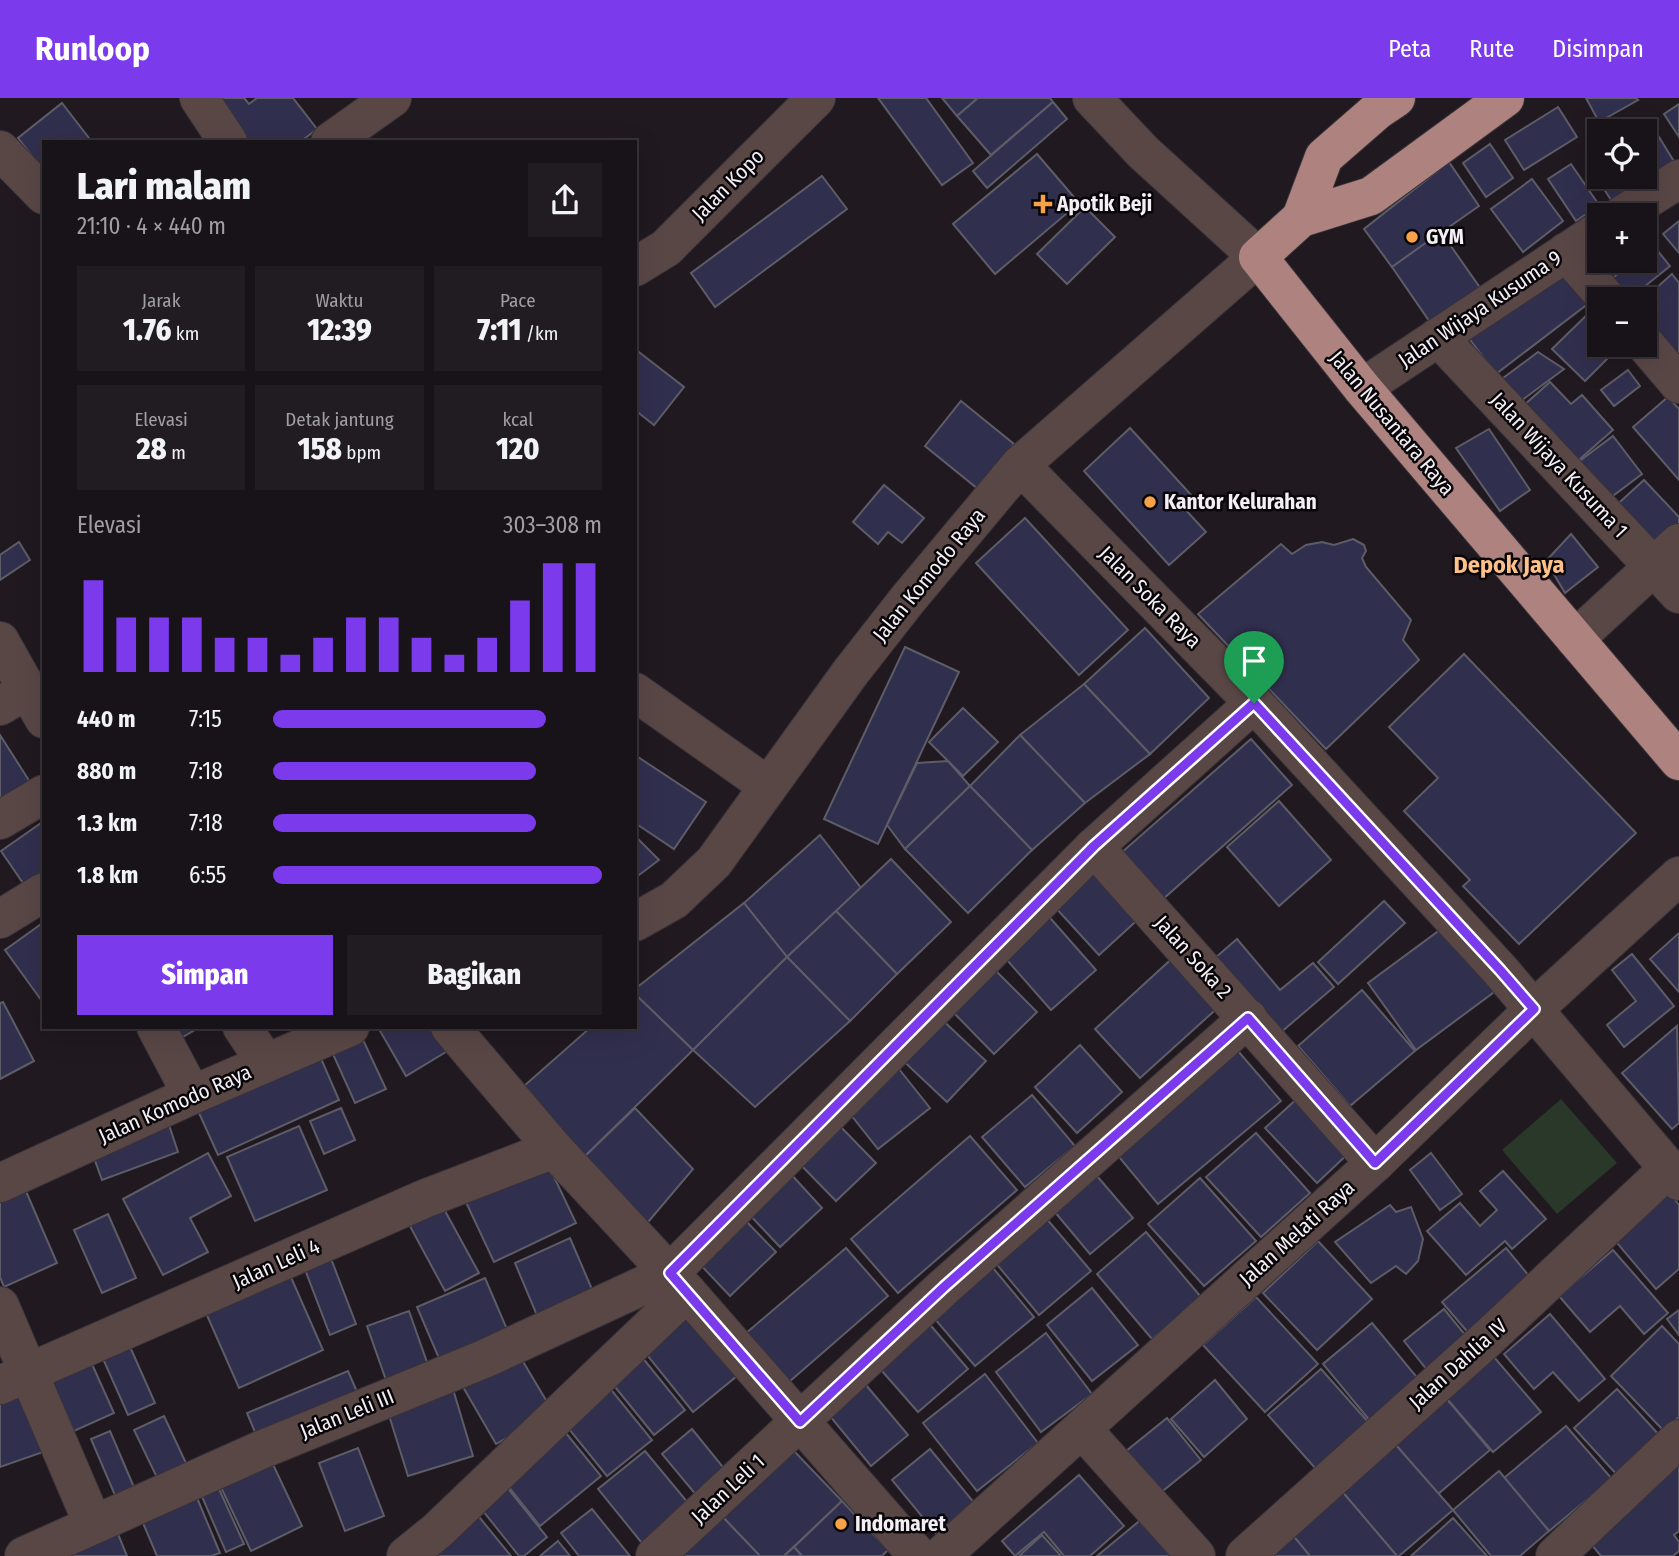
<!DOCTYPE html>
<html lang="id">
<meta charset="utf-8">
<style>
:root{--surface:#181318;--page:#211c21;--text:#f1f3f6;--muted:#9f9ea2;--line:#363237;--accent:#7c3aed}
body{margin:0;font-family:"Fira Sans Condensed",sans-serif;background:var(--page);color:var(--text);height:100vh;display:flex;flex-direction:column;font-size:26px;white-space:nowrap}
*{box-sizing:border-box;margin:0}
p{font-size:23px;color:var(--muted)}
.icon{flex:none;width:38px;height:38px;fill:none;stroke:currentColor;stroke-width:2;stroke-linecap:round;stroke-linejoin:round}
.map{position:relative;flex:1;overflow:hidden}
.panel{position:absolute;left:42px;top:42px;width:595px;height:889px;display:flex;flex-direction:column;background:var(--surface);border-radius:0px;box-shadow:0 7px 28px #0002,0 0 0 2px var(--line)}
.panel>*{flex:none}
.buttons{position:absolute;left:1587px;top:21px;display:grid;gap:14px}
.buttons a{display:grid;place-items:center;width:70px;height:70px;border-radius:0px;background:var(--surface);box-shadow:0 7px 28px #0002,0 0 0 2px var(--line);font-size:35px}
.pin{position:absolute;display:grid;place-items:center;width:60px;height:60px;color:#fff;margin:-72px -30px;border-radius:50% 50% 50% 0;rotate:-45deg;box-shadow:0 0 7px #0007}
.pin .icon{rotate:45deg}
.round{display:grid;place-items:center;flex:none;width:74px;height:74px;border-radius:0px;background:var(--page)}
.headline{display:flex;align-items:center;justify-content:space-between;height:119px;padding:0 35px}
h1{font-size:38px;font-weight:800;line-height:52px}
.stats{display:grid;grid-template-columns:repeat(3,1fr);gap:10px;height:119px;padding:7px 35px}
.stats div{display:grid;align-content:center;border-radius:0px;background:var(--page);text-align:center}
.stats b{font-size:30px;font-weight:800}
.stats small{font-size:19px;font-weight:400}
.stats p{font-size:19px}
.chart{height:196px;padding:14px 35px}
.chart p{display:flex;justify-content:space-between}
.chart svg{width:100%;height:126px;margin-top:7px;stroke:var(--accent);stroke-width:6}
.action{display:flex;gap:14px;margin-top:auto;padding:14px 35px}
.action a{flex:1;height:80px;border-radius:0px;background:var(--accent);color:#fff;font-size:28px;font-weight:800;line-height:80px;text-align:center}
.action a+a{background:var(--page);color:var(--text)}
ul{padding:0 35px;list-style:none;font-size:23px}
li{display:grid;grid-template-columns:112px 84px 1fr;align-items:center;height:52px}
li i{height:18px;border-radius:9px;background:var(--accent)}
header{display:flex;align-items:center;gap:42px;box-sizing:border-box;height:98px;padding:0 35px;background:var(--accent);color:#fff}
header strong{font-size:33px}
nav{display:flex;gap:38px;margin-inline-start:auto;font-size:24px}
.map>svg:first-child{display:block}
</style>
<header>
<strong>Runloop</strong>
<nav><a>Peta</a><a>Rute</a><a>Disimpan</a></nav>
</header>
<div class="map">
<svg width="1679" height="1458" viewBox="0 0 1679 1458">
<rect width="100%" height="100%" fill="#201920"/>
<path fill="#293829" d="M1561,1001L1617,1065L1557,1116L1502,1052Z"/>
<g fill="#312f4e" stroke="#5d5c67" stroke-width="2">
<path d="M224,0H244L249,6L257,0H293L317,31L300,44H233L209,12Z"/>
<path d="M878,0H926L973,65L942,87Z"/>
<path d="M942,0H978L957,18Z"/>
<path d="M978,0H1050L1053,4L991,57L957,18Z"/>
<path d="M1586,0H1636L1638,2L1599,24Z"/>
<path d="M1053,4L1067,21L987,90L973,73Z"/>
<path d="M62,5L89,40L84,44H44V73L18,40Z"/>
<path d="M1679,6V39L1664,16Z"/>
<path d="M1558,9L1577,39L1524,72L1505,42Z"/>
<path d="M1651,26L1675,65L1613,105L1588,66L1600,59V79H1645V33H1640Z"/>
<path d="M1490,46L1513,80L1486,99L1463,65Z"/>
<path d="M1037,56L1079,105L995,176L953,126Z"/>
<path d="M1449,64L1479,108L1392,169L1364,131Z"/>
<path d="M1571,66L1599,107L1576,123L1548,81Z"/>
<path d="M822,78L847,111L715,209L691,175Z"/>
<path d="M1532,81L1563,123L1523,154L1491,111Z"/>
<path d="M1085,109L1115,139L1067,186L1037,156Z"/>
<path d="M1679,123V155L1663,136Z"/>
<path d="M1441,134L1481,191L1432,227L1392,169Z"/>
<path d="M1653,147L1670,168L1629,201H1609L1600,190L1634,163H1645V154Z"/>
<path d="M1561,168L1589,205L1496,276L1468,239Z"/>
<path d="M1672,176L1679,185V264L1645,242L1644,201Z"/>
<path d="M1595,209L1600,214V247H1621L1585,283L1552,251Z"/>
<path d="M635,251L684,289L654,327L635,312Z"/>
<path d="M1538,254L1564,271L1510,311L1495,286Z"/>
<path d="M1628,272L1640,288L1614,308L1601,292Z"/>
<path d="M1550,284L1571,306L1582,297L1613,332L1573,367L1522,309Z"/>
<path d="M1668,299L1679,311V382L1633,329Z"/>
<path d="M961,303L1014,346L978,391L925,348Z"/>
<path d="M1130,330L1193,399L1183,409L1206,434L1169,467L1084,373Z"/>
<path d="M1489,331L1530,392L1500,413L1456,350Z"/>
<path d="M1613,338L1642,376L1602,406L1573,368Z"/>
<path d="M1644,382L1679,419V426L1649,454L1610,413Z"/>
<path d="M884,387L924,420L902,445L888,434L878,446L853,424Z"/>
<path d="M1025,420L1128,532L1079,577L976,465Z"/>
<path d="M1571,436L1598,469L1565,495L1546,463Z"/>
<path d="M1353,441L1364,447L1366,453L1362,460L1366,469L1411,522L1403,542L1419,562L1326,651L1198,516L1281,446L1292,456L1306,447L1322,444L1334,447Z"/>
<path d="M19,444L30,462L0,482V457Z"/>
<path d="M1145,530L1209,600L1150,656L1084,586Z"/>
<path d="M905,549L959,574L878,746L824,721Z"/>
<path d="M1464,556L1636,735L1519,846L1463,788L1470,782L1404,713L1438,680L1389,629Z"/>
<path d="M1084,586L1150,656L1085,705L1020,637Z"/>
<path d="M963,610L998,644L963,678L929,644Z"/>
<path d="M0,637L30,684L0,704Z"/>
<path d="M1020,637L1085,705L1032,752L970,688Z"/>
<path d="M1251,641L1292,687L1154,809L1113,762Z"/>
<path d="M635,657L706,704L674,751L635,725Z"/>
<path d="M948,663L970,688L905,751L887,727L917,665Z"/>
<path d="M970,688L1032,752L968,815L905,751Z"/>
<path d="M1279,703L1331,762L1279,808L1227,749Z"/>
<path d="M44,723V775L25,788L1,753Z"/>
<path d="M820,737L861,790L787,859L744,805Z"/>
<path d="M635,738L659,762L635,780Z"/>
<path d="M891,761L951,824L897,876L836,813Z"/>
<path d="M1099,767L1144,816L1099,857L1054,808Z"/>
<path d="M1384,803L1405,825L1338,886L1318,864Z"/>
<path d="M744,805L787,859L693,952L635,896V891Z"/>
<path d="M836,813L897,876L850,923L787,859Z"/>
<path d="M1044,813L1096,872L1051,912L999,853Z"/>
<path d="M1452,823L1501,889L1416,952L1368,885Z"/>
<path d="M44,824V906L5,852Z"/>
<path d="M1679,835V894L1650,861Z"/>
<path d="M1237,841L1280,892L1313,865L1334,889L1273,941L1208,866Z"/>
<path d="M1177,856L1223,905L1140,980L1095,931Z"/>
<path d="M1632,856L1674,908L1624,949L1607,927L1636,903L1612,872Z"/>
<path d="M787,859L850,923L755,1009L693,952Z"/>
<path d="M994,871L1037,914L994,956L952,913Z"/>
<path d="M1362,892L1415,953L1350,1008L1298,948Z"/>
<path d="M635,896L693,952L580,1063L516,995L591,929H635Z"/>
<path d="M3,904L34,963L0,981V905Z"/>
<path d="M936,916L986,963L947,1004L897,957Z"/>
<path d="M1677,928L1679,1025L1672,1031L1622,975Z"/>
<path d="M176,929H200L181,940Z"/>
<path d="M382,929H432L446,954L406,978L379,931Z"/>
<path d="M358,931L386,991L355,1005L328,945Z"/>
<path d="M1232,946L1281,1003L1158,1106L1109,1047Z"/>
<path d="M1080,947L1122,994L1077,1035L1035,989Z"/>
<path d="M316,949L339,1002L218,1057L194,1004Z"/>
<path d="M895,966L930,1010L878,1051L843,1007Z"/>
<path d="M1032,997L1075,1048L1025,1089L982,1039Z"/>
<path d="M1300,998L1352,1052L1317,1085L1265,1030Z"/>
<path d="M341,1010L355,1042L324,1056L310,1023Z"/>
<path d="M635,1010L693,1071L643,1130L580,1063Z"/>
<path d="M166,1018L178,1054L102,1082L89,1046Z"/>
<path d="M835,1023L876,1065L836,1103L795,1061Z"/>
<path d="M299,1028L327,1092L255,1123L227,1059Z"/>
<path d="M1256,1035L1310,1095L1261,1139L1206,1079Z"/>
<path d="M970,1038L1017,1092L898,1195L851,1141Z"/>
<path d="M208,1055L231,1098L190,1120L208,1154L163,1177L123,1101Z"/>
<path d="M1431,1055L1462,1096L1440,1112L1410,1072Z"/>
<path d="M546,1062L576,1125L494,1164L464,1100Z"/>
<path d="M1091,1071L1133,1120L1090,1156L1049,1107Z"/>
<path d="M1503,1073L1546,1121L1512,1151L1505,1143L1466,1177L1427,1133L1460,1105L1480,1128L1497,1112L1480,1093Z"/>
<path d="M789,1074L822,1110L780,1149L746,1113Z"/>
<path d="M1200,1080L1256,1143L1204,1188L1148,1126Z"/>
<path d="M25,1091L57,1165L4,1189L0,1179V1102Z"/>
<path d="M1668,1093L1679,1107V1171L1656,1191L1612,1139Z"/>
<path d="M438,1100L479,1175L445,1193L405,1119Z"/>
<path d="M1390,1107L1396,1114L1411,1109L1423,1141L1418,1163L1406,1176L1396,1168L1371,1185L1335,1144Z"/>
<path d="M1040,1113L1091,1173L1039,1217L989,1157Z"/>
<path d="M108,1116L136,1180L102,1195L74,1132Z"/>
<path d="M741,1118L776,1154L730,1198L696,1162Z"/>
<path d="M1146,1134L1201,1199L1152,1241L1097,1176Z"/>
<path d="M570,1140L597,1203L541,1227L515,1165Z"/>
<path d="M1318,1143L1372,1201L1317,1252L1263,1195Z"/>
<path d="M846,1150L888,1198L782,1290L739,1241Z"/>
<path d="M1506,1150L1534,1184L1471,1238L1442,1204Z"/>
<path d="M1613,1152L1668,1215L1644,1236L1620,1208L1590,1234L1559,1198Z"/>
<path d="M330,1158L356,1226L330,1237L304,1169Z"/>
<path d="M988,1164L1034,1219L975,1268L928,1213Z"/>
<path d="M290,1177L323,1252L239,1290L206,1215Z"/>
<path d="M485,1180L512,1243L444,1272L417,1209Z"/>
<path d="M1092,1190L1138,1247L1092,1283L1047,1227Z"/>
<path d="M1256,1199L1318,1266L1265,1314L1203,1247Z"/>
<path d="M1444,1211L1471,1244L1431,1277L1404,1243Z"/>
<path d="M694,1212L743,1273L693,1314L643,1252Z"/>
<path d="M1679,1212V1237L1667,1221Z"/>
<path d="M409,1213L429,1270L387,1285L367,1228Z"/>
<path d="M1550,1216L1605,1281L1579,1303L1553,1274L1534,1291L1504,1256Z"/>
<path d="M926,1222L968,1271L918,1314L875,1265Z"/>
<path d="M1372,1225L1425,1289L1376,1330L1323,1266Z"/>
<path d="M1662,1228L1679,1246V1319L1664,1333L1611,1278Z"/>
<path d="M1046,1235L1092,1296L1041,1334L996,1274Z"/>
<path d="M127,1242L155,1305L128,1317L100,1254Z"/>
<path d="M515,1250L553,1314L496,1346L459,1282Z"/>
<path d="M1488,1252L1541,1314L1493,1354L1440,1293Z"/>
<path d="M637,1253L685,1312L654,1337L607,1279Z"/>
<path d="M87,1255L114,1315L74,1333L47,1273Z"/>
<path d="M1321,1271L1377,1334L1324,1380L1268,1317Z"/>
<path d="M348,1273L358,1296L257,1339L247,1315Z"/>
<path d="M985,1276L1038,1345L977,1393L923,1325Z"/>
<path d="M1215,1282L1247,1321L1204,1359L1171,1321Z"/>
<path d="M604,1283L652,1342L607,1378L560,1320Z"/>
<path d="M866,1287L908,1337L871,1368L829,1317Z"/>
<path d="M25,1289L49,1352L0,1369V1300Z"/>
<path d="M453,1291L473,1358L408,1378L387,1311Z"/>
<path d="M1617,1291L1661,1339L1619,1379L1574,1330Z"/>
<path d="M1440,1293L1490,1352L1438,1396L1388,1338Z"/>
<path d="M164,1318L192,1378L163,1392L134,1332Z"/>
<path d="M1167,1320L1201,1362L1154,1400L1120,1358Z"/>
<path d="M1566,1328L1612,1381L1549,1433L1504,1380Z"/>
<path d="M561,1329L601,1378L540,1428L500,1378Z"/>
<path d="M692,1331L727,1374L697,1398L662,1356Z"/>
<path d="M110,1333L139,1401L120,1409L91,1341Z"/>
<path d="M1388,1338L1453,1412L1399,1458H1397L1334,1384Z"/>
<path d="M358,1350L384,1418L345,1433L319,1365Z"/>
<path d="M930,1351L976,1407L938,1438L892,1382Z"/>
<path d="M793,1352L842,1403L784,1458H760L718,1414Z"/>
<path d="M645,1353L694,1412L646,1450L598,1391Z"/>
<path d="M270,1360L302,1428L251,1453L219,1385Z"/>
<path d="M1675,1365L1679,1370V1433L1674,1437L1679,1444V1453L1673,1458H1601L1585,1439Z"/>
<path d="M1499,1373L1549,1433L1520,1458H1491L1453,1412Z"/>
<path d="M1079,1377L1124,1428L1090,1458H1064L1044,1434L1015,1458L1002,1443Z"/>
<path d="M214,1380L244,1446L226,1454L197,1387Z"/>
<path d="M501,1382L547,1439L524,1458H519L475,1403Z"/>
<path d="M1334,1384L1397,1458H1310L1283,1427Z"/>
<path d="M195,1395L220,1455L211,1458H157L140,1418Z"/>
<path d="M842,1403L888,1452L882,1458H802L794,1449Z"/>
<path d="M471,1409L511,1458H425Z"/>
<path d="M592,1411L630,1458H579L561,1435Z"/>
<path d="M718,1414L760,1458H671Z"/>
<path d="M1149,1415L1186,1458H1097Z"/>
<path d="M1453,1420L1487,1458H1411Z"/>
<path d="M114,1426L127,1458H74L68,1445Z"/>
<path d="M1287,1430L1310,1458H1255Z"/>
<path d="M1042,1437L1061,1458H1019Z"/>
<path d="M558,1443L570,1458H540Z"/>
<path d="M794,1449L802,1458H784Z"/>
</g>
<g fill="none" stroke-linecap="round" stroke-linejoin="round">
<g stroke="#393339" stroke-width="40">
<g id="minor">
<path d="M199,0L228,44"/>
<path d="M330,44L392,0"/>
<path d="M0,52L44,97"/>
<path d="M1622,117L1679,81"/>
<path d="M1566,154L1607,201"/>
<path d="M635,169L666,150L816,0"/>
<path d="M1438,239L1679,496"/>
<path d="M1645,246L1679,286"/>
<path d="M1362,290L1600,132"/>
<path d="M1020,367L1254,605L1500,872L1679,1083"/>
<path d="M1575,541L1679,445"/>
<path d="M0,543L44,621"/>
<path d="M635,594L768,688"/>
<path d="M0,608L27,592"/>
<path d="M0,722L44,696"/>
<path d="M1094,749L1375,1065"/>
<path d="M0,821L44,794"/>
<path d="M635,824L674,802L714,764L850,575L908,501L1020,367L1258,159L1143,54L1092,0"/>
<path d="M156,929L192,997"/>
<path d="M242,929L266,965"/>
<path d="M450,929L554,1051L687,1194L918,1458"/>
<path d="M0,1085L192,997L350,929"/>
<path d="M0,1208L93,1426"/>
<path d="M0,1287L424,1101L554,1051"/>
<path d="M1082,1331L1196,1458"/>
<path d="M24,1458L263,1351L484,1261L670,1175L1094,749L1254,605"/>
<path d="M406,1458L437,1433L687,1194"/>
<path d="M655,1458L944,1189L1248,920"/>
<path d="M941,1458L1375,1065L1534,911L1679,778"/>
<path d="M1245,1458L1488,1240L1668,1071"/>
<path d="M1555,1458L1679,1341"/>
</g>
</g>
<g stroke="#393339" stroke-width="40">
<g id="highway">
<path d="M1505,0L1371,98L1301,120L1258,159L1362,290L1679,663"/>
<path d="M1301,120L1324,59L1378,12L1396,0"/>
</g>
</g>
<use href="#minor" stroke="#594746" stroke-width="38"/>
<use href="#highway" stroke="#ae837f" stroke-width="38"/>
</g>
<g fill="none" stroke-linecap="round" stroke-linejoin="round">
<g stroke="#fff" stroke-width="14">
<path id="route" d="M1254,605L1500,872L1534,911L1375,1065L1248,920L944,1189L800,1324L670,1175L1094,748Z"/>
</g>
<use href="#route" stroke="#7c3aed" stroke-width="9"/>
</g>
<g fill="#f7a149" stroke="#080608" stroke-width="2.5">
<path d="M1039.5 95.5h7v7h7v7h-7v7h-7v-7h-7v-7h7z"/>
<circle cx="1412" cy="139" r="7"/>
<circle cx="1150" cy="404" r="7"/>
<circle cx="841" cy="1426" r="7"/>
</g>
<g text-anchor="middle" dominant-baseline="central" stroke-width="5" stroke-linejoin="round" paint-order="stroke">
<g font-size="21" fill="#f4eff4" stroke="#080608">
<text transform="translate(728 87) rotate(-45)">Jalan Kopo</text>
<text transform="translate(1480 211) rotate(-34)">Jalan Wijaya Kusuma 9</text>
<text transform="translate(1392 325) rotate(50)">Jalan Nusantara Raya</text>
<text transform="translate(1559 367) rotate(47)">Jalan Wijaya Kusuma 1</text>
<text transform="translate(929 477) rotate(-51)">Jalan Komodo Raya</text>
<text transform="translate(1150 499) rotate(45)">Jalan Soka Raya</text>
<text transform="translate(1193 859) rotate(48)">Jalan Soka 2</text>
<text transform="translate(175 1006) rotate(-24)">Jalan Komodo Raya</text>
<text transform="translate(1297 1135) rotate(-42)">Jalan Melati Raya</text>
<text transform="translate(276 1166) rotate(-24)">Jalan Leli 4</text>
<text transform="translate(1458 1266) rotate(-42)">Jalan Dahlia IV</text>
<text transform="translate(347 1316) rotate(-22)">Jalan Leli III</text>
<text transform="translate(728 1391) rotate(-43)">Jalan Leli 1</text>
</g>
<g font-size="21" font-weight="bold" fill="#f4eff4" stroke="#080608" text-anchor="start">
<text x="1057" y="106">Apotik Beji</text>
<text x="1426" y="139">GYM</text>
<text x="1164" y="404">Kantor Kelurahan</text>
<text x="855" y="1426">Indomaret</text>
</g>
<g font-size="24" font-weight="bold" fill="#fec189" stroke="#080608">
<text x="1509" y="467">Depok Jaya</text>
</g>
</g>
</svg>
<div class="buttons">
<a><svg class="icon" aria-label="locate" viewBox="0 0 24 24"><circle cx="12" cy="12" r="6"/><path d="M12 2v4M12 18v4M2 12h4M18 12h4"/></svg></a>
<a>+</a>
<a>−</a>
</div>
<div class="pin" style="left:1254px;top:605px;background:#1e9e55"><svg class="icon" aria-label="arrive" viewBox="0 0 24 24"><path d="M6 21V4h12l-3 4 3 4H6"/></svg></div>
<section class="panel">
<div class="headline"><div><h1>Lari malam</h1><p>21:10 · 4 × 440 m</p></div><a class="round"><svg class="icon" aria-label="share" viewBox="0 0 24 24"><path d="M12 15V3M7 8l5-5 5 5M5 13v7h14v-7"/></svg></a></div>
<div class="stats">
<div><p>Jarak</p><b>1.76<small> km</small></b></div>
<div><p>Waktu</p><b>12:39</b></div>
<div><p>Pace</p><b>7:11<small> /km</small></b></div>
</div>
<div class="stats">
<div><p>Elevasi</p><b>28<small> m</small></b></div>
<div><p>Detak jantung</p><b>158<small> bpm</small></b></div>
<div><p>kcal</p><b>120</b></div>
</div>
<div class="chart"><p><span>Elevasi</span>303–308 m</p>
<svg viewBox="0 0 160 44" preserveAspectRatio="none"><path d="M5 44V12M15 44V25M25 44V25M35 44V25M45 44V32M55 44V32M65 44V38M75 44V32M85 44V25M95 44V25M105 44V32M115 44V38M125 44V32M135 44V19M145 44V6M155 44V6"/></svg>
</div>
<ul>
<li><b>440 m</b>7:15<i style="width:83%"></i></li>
<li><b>880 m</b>7:18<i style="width:80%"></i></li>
<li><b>1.3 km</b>7:18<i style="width:80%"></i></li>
<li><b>1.8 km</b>6:55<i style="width:100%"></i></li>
</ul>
<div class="action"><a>Simpan</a><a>Bagikan</a></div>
</section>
</div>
